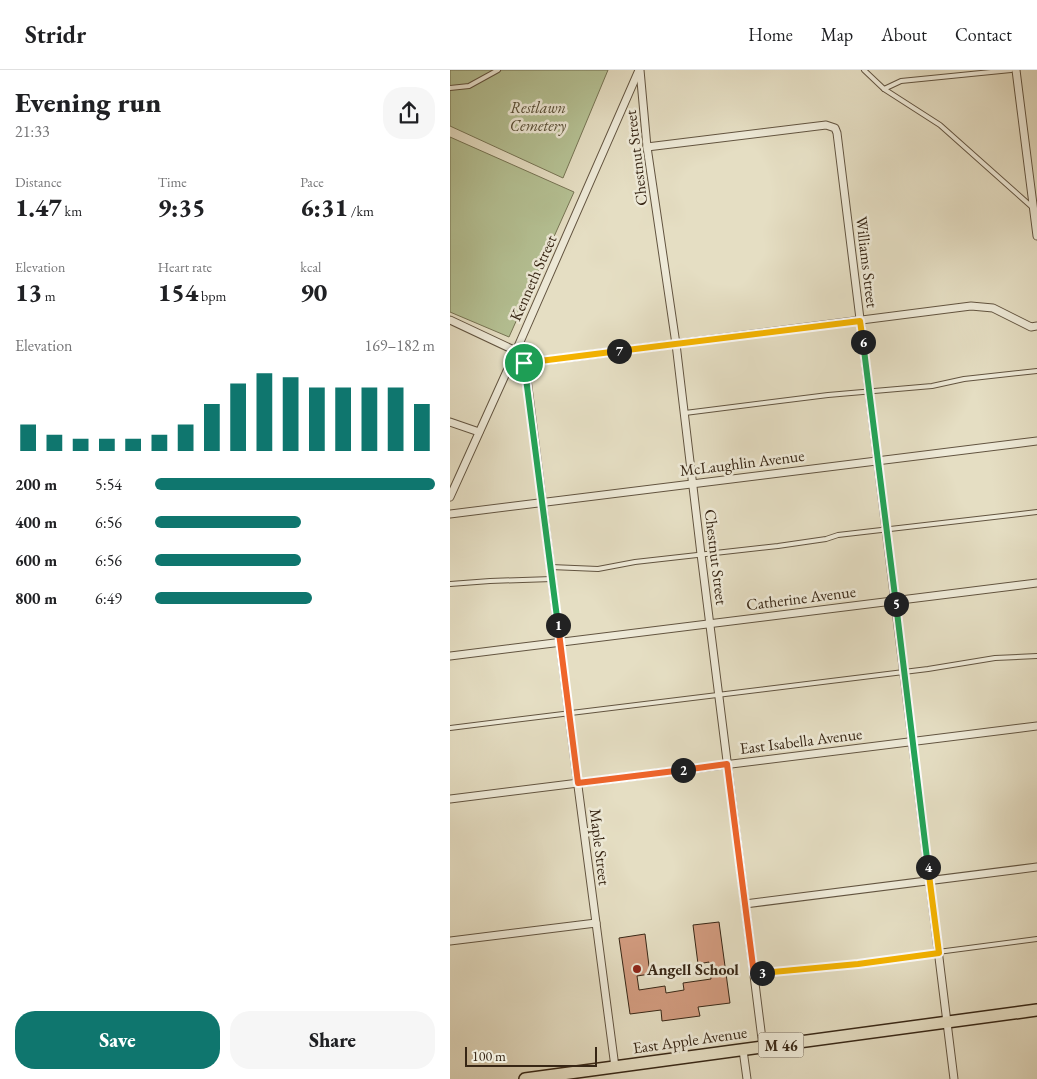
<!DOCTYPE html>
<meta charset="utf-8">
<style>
:root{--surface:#fff;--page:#f6f6f6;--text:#202124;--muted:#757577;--line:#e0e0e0;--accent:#0f766e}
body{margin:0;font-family:"EB Garamond",serif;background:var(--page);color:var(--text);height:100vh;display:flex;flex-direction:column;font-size:19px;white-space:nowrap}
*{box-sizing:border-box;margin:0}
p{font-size:16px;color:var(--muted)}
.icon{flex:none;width:28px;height:28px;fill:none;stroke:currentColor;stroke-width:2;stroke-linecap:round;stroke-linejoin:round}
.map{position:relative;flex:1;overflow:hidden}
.side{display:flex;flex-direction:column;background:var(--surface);width:450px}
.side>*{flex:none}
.scale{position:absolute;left:15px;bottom:12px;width:132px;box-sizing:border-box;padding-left:5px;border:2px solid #372615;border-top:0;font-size:14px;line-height:18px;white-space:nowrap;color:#372615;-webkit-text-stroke:4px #eeead8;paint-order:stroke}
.pin{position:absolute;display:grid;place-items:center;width:42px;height:42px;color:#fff;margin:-21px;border:2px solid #fff;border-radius:50%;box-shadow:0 1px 5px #0007}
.km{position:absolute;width:25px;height:25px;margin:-12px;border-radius:50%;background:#222;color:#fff;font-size:14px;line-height:25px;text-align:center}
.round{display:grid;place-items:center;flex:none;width:52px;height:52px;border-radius:20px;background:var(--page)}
.summary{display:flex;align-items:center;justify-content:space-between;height:85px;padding:0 15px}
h1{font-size:28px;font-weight:800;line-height:38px}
.stats{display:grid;grid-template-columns:repeat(3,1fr);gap:8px;height:85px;padding:5px 15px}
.stats div{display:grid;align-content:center}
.stats b{font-size:25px;font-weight:800}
.stats small{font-size:14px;font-weight:400}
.stats p{font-size:14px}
.chart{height:140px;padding:10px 15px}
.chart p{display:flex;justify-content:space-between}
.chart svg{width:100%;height:90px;margin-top:5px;stroke:var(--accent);stroke-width:6}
.primary-button{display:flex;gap:10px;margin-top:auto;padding:10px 15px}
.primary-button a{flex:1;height:58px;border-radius:20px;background:var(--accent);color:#fff;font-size:20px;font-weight:800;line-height:58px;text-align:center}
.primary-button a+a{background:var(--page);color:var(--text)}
ul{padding:0 15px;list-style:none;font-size:16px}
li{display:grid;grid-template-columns:80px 60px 1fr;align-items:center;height:38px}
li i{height:12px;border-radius:6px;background:var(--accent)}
header{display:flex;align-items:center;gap:30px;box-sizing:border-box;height:70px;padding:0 25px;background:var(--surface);border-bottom:1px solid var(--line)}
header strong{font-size:24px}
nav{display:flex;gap:28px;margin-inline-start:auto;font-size:18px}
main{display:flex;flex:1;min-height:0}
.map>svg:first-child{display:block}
</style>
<header>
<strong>Stridr</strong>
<nav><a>Home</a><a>Map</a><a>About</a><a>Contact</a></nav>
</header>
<main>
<section class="side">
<div class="summary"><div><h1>Evening run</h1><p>21:33</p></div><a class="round"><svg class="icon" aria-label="share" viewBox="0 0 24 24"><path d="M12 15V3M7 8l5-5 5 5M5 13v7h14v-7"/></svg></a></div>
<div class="stats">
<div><p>Distance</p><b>1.47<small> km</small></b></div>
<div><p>Time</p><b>9:35</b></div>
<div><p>Pace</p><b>6:31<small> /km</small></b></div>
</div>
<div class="stats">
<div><p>Elevation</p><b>13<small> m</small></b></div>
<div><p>Heart rate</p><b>154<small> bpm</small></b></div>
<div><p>kcal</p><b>90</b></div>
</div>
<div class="chart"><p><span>Elevation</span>169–182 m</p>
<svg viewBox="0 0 160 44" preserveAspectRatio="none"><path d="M5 44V31M15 44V36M25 44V38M35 44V38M45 44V38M55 44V36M65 44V31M75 44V21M85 44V11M95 44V6M105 44V8M115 44V13M125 44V13M135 44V13M145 44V13M155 44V21"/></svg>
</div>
<ul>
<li><b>200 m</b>5:54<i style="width:100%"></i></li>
<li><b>400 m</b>6:56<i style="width:52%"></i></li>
<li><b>600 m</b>6:56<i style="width:52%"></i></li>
<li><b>800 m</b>6:49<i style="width:56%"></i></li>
</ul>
<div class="primary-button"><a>Save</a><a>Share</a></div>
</section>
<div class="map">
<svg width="587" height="1009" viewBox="0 0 587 1009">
<rect width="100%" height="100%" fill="#e5dec3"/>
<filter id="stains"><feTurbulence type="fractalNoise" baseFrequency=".004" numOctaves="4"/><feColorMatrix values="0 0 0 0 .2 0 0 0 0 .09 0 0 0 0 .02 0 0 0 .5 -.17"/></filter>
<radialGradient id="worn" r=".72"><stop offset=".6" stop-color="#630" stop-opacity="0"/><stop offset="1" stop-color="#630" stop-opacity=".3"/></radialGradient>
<g fill="#b5c194" stroke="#767454">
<path d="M0,0H158L113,108L0,56Z"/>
<path d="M0,67L124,122L59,267L0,242Z"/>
</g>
<path fill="#d29b7f" stroke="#372615" d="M269,852L280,933L248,937L250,946L212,951L211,940L180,944L169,868L195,864L200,904L187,906L189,920L215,916L216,923L234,920L233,913L261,909L259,892L248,894L243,855Z"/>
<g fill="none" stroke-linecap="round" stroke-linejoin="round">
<g stroke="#625440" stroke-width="6">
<g id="lane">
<path d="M414,0L434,19L490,55L582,137"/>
<path d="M0,18L19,16L48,0"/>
<path d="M434,19L451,11L561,0"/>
<path d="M235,343L378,325L482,316L514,309L587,301"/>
<path d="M101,497L148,499L185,492L328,476L376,469L388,465L587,442"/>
<path d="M0,514L40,511L102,509"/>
<path d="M0,658L478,599L545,588L587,586"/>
<path d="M304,904L408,894L442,888L587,869"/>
</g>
</g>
<g stroke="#625440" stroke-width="9">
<g id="street">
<path d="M190,0L197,77L226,274L251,484L313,977"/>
<path d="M566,0L587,166"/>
<path d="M197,77L376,55L385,58L387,63L504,1009"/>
<path d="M0,250L66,281L75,293L521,236L543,238L581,257L587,256"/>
<path d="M75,293L126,701L165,997"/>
<path d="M0,352L29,362"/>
<path d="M0,427L66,281L189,0"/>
<path d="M0,444L587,371"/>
<path d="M0,586L587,513"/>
<path d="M0,729L587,656"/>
<path d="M295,834L587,797"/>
<path d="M0,871L146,853"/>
<path d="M293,980L297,1009"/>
</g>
</g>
<g stroke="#372615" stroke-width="14">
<path id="primary" d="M75,1009L587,940"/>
</g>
<use href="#lane" stroke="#eeead8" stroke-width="4"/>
<use href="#street" stroke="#eeead8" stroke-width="7"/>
<use href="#primary" stroke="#e5dec3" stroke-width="11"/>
</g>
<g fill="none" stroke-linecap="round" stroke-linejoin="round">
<g stroke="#fff" stroke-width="10">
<path id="split-1" d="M74,293L108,555"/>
</g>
<g stroke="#fff" stroke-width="10">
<path id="split-2" d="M108,555L128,713L233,700"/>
</g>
<g stroke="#fff" stroke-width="10">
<path id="split-3" d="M233,700L277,694L304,904L312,903"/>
</g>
<g stroke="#fff" stroke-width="10">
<path id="split-4" d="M312,903L408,894L489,883L478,797"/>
</g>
<g stroke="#fff" stroke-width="10">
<path id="split-5" d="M446,534L478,797"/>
</g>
<g stroke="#fff" stroke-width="10">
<path id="split-6" d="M413,272L446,534"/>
</g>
<g stroke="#fff" stroke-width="10">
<path id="split-7" d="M169,281L410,251L413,272"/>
</g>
<g stroke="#fff" stroke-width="10">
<path id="split-8" d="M74,293L169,281"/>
</g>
<use href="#split-1" stroke="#22a559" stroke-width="6"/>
<use href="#split-2" stroke="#f0652b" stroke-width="6"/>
<use href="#split-3" stroke="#f0652b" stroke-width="6"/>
<use href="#split-4" stroke="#f5b400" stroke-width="6"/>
<use href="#split-5" stroke="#22a559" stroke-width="6"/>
<use href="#split-6" stroke="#22a559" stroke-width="6"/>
<use href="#split-7" stroke="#f5b400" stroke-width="6"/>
<use href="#split-8" stroke="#f5b400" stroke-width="6"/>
</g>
<circle fill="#8f2418" stroke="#eeead8" stroke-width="2" cx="187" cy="899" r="5"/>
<g text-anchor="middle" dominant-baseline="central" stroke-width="5" stroke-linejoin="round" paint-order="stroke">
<rect fill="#eeead8" stroke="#6e6150" stroke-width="1" x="308.5" y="962.5" width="45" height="25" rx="4"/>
<g font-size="15" font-weight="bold" fill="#372615">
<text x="331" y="975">M 46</text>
</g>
<g font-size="16" font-style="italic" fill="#564d35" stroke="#eeead8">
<text x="88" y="37">Restlawn<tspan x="88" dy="18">Cemetery</tspan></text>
</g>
<g font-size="16" fill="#372615" stroke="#eeead8">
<text transform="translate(186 88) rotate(-97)">Chestnut Street</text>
<text transform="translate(417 192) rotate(83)">Williams Street</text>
<text transform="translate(83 208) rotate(-66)">Kenneth Street</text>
<text transform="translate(292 393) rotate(-7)">McLaughlin Avenue</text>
<text transform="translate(266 487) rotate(83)">Chestnut Street</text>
<text transform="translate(351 528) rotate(-7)">Catherine Avenue</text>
<text transform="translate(351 671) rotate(-7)">East Isabella Avenue</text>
<text transform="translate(150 777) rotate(83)">Maple Street</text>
<text transform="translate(240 970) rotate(-8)">East Apple Avenue</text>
</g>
<g font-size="16" font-weight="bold" fill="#372615" stroke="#eeead8" text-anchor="start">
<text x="197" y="899">Angell School</text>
</g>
</g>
<rect width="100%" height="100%" filter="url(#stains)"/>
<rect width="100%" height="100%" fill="url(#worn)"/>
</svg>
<div class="scale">100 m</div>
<div class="pin" style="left:74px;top:293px;background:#1e9e55"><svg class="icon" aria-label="arrive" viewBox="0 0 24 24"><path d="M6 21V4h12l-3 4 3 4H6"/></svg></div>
<b class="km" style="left:108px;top:555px">1</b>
<b class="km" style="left:233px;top:700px">2</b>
<b class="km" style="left:312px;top:903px">3</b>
<b class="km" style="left:478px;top:797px">4</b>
<b class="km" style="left:446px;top:534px">5</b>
<b class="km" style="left:413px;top:272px">6</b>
<b class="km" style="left:169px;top:281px">7</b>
</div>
</main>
